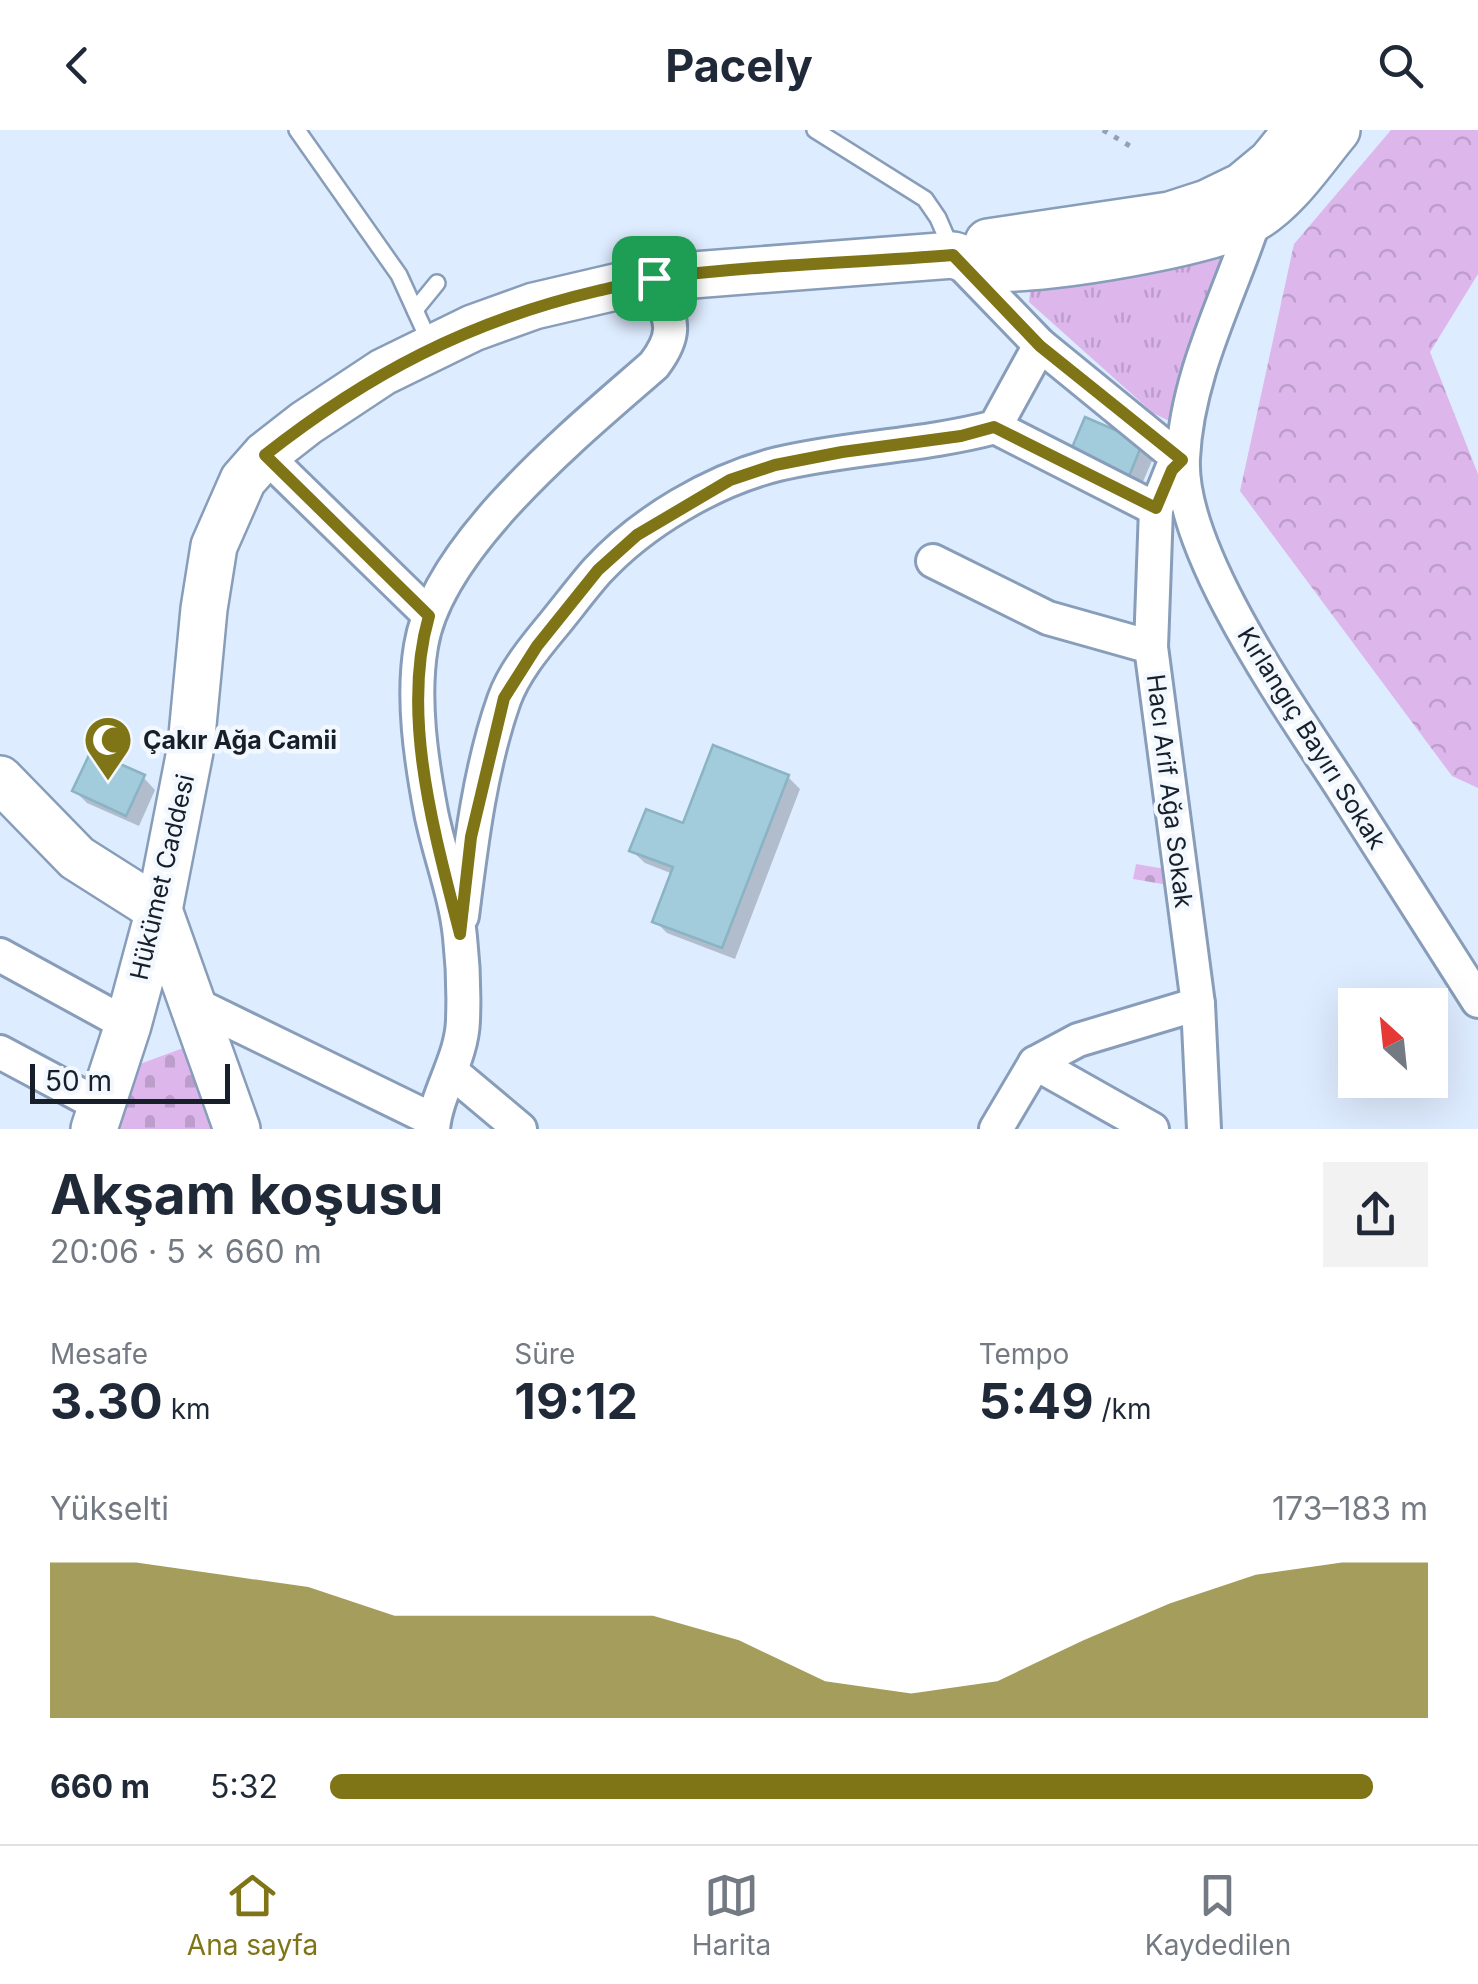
<!DOCTYPE html>
<html lang="tr">
<meta charset="utf-8">
<style>
:root{--surface:#fff;--page:#f2f2f3;--text:#1f2937;--muted:#747a83;--line:#e0e1e3;--accent:#7f7416}
body{margin:0;font-family:Inter,sans-serif;background:var(--page);color:var(--text);height:100vh;display:flex;flex-direction:column;font-size:38px;white-space:nowrap}
*{box-sizing:border-box;margin:0}
p{font-size:32px;color:var(--muted)}
.icon{flex:none;width:55px;height:55px;fill:none;stroke:currentColor;stroke-width:2;stroke-linecap:round;stroke-linejoin:round}
.map{position:relative;height:999px;overflow:hidden}
.side{display:flex;flex-direction:column;background:var(--surface);flex:1}
.side>*{flex:none}
.needle{width:65px;rotate:333deg}
.tools{position:absolute;left:1338px;top:858px;display:grid;gap:20px}
.tools a{display:grid;place-items:center;width:110px;height:110px;border-radius:0px;background:var(--surface);box-shadow:0 10px 40px #0002;font-size:50px}
.scale{position:absolute;left:30px;bottom:25px;width:200px;box-sizing:border-box;padding-left:10px;border:5px solid #171f2a;border-top:0;font-size:28px;line-height:35px;white-space:nowrap;color:#171f2a;-webkit-text-stroke:8px #f3f8ff;paint-order:stroke}
.pin{position:absolute;display:grid;place-items:center;width:85px;height:85px;color:#fff;margin:-42px;border-radius:20px;box-shadow:0 5px 15px #0006}
.round{display:grid;place-items:center;flex:none;width:105px;height:105px;border-radius:0px;background:var(--page)}
.summary{display:flex;align-items:center;justify-content:space-between;height:170px;padding:0 50px}
h1{font-size:55px;font-weight:700;line-height:75px}
.figures{display:grid;grid-template-columns:repeat(3,1fr);gap:15px;height:170px;padding:10px 50px}
.figures div{display:grid;align-content:center}
.figures b{font-size:50px;font-weight:700}
.figures small{font-size:28px;font-weight:400}
.figures p{font-size:28px}
.chart{height:280px;padding:20px 50px}
.chart p{display:flex;justify-content:space-between}
.chart svg{width:100%;height:180px;margin-top:10px;fill:var(--accent);opacity:.7}
ul{padding:0 50px;list-style:none;font-size:32px}
li{display:grid;grid-template-columns:160px 120px 1fr;align-items:center;height:75px}
li i{height:25px;border-radius:12px;background:var(--accent)}
header{display:flex;justify-content:space-between;align-items:center;height:130px;padding:0 50px;background:var(--surface);font-size:45px;font-weight:700}
.tabs{display:flex;justify-content:space-around;align-items:center;height:140px;border-top:2px solid var(--line);background:var(--surface);font-size:28px;color:var(--muted)}
.tabs a{display:grid;justify-items:center;gap:5px}
.tabs .active{color:var(--accent)}
.map>svg:first-child{display:block}
</style>
<header><svg class="icon" aria-label="back" viewBox="0 0 24 24"><path d="M15 5l-7 7 7 7"/></svg>Pacely<svg class="icon" aria-label="search" viewBox="0 0 24 24"><circle cx="10" cy="10" r="6"/><path d="M15 15l6 6"/></svg></header>
<div class="map">
<svg width="1478" height="999" viewBox="0 0 1478 999">
<defs>
<pattern id="grass-tufts" width="24" height="20" patternUnits="userSpaceOnUse" patternTransform="scale(2.5)"><rect width="24" height="20" fill="#ddb7ec"/><path d="M3 7l-1-3M5 7V3M7 7l1-3M15 17l-1-3M17 17v-4M19 17l1-3" fill="none" stroke="#bd9dcb"/></pattern>
<pattern id="forest-crowns" width="20" height="18" patternUnits="userSpaceOnUse" patternTransform="scale(2.5)"><rect width="20" height="18" fill="#ddb7ec"/><path d="M2 6a3 3 0 1 1 6 0M12 15a3 3 0 1 1 6 0" fill="none" stroke="#bd9dcb"/></pattern>
<pattern id="cemetery-stones" width="16" height="16" patternUnits="userSpaceOnUse" patternTransform="scale(2.5)"><rect width="16" height="16" fill="#ddb7ec"/><path d="M2 7V4a2 2 0 0 1 4 0v3zM10 15v-3a2 2 0 0 1 4 0v3z" fill="#bd9dcb"/></pattern>
</defs>
<rect width="100%" height="100%" fill="#deecff"/>
<path fill="url(#grass-tufts)" d="M1221,119L1229,136C1192,180 1184,237 1171,292L1153,283L1029,172L1030,162L1036,155Z"/>
<path fill="url(#forest-crowns)" d="M1391,0H1478V144L1430,222L1478,344V658L1452,646L1240,361L1294,114Z"/>
<g fill="url(#cemetery-stones)">
<path d="M1136,734L1171,740L1168,755L1133,749Z"/>
<path d="M194,914L227,999H120L140,934Z"/>
</g>
<g fill="#0003">
<path d="M1141,314L1154,326L1139,361L1083,338Z"/>
<path d="M143,647L155,660L139,696L87,673L75,661Z"/>
<path d="M788,647L800,659L735,829L667,803L655,791L673,744L645,733L632,721Z"/>
</g>
<g fill="#a2cbdc" stroke="#8ab3c3" stroke-width="2.5">
<path d="M1085,287L1143,312L1127,351L1068,327Z"/>
<path d="M713,615L789,645L722,818L652,792L673,737L629,721L646,679L683,693Z"/>
<path d="M91,621L145,645L126,686L72,661Z"/>
</g>
<g fill="none" stroke-linecap="round" stroke-linejoin="round">
<g stroke="#879db9" stroke-width="20">
<g id="lane">
<path d="M297,0L399,145L430,213"/>
<path d="M815,0L925,69L938,88L951,118"/>
<path d="M415,180L437,153"/>
</g>
</g>
<g stroke="#879db9" stroke-width="38">
<g id="street">
<path d="M1255,88C1229,167 1187,243 1183,328C1178,421 1292,580 1343,659C1388,730 1433,800 1478,871"/>
<path d="M955,127L1040,215L1182,331"/>
<path d="M995,297L1156,379"/>
<path d="M265,325L429,485"/>
<path d="M1182,331L1172,339L1156,379L1151,517L1198,874L1204,999"/>
<path d="M933,431L1048,488L1151,517"/>
<path d="M462,786C471,714 480,638 504,570C514,542 535,517 554,494C568,477 582,458 597,441C642,392 713,350 778,334C849,317 924,316 995,297L1040,215"/>
<path d="M0,825L128,895"/>
<path d="M191,872L433,990"/>
<path d="M0,922L101,976"/>
<path d="M1035,933L1152,999"/>
<path d="M452,942L520,999"/>
<path d="M433,999C436,963 462,929 463,890C464,863 463,834 460,807C456,765 439,723 431,682C421,629 412,569 421,516C437,415 580,300 654,235C682,198 668,187 654,148"/>
<path d="M996,999L1035,933L1078,910L1198,874"/>
</g>
</g>
<g stroke="#879db9" stroke-width="50">
<g id="secondary">
<path d="M988,112L1170,85L1207,73L1242,56L1271,32L1297,0"/>
<path d="M0,649L77,728L159,780"/>
<path d="M159,780L237,999"/>
<path d="M94,999L128,895L159,780L191,616L204,479L214,416L243,350L265,325L306,293L383,242L473,198L534,176L654,148L953,125C967,129 983,136 998,138C1045,141 1213,113 1253,89C1287,69 1312,30 1337,0"/>
</g>
</g>
<path stroke="#95a1b1" stroke-width="5" stroke-dasharray="5 8" stroke-linecap="butt" d="M1103,0L1135,19"/>
<use href="#lane" stroke="#fff" stroke-width="15"/>
<use href="#street" stroke="#fff" stroke-width="32"/>
<use href="#secondary" stroke="#fff" stroke-width="45"/>
</g>
<g fill="none" stroke-linecap="round" stroke-linejoin="round">
<g stroke="#fff" stroke-width="20">
<path id="route" d="M953,125L1040,216L1182,330L1172,340L1156,378L994,297L961,306L842,322L775,335L730,350L637,405L598,440L537,516L504,568L471,707L460,804C435,705 400,586 429,486L265,325C368,244 469,191 597,161C616,157 636,151 656,148C754,135 855,133 953,125Z"/>
</g>
<use href="#route" stroke="#7f7416" stroke-width="12"/>
</g>
<defs>
<g id="mosque-pin" transform="scale(2.5)"><path d="M0 17L-7.5 6A9.5 9.5 0 1 1 7.5 6Z" fill="#7f7416" stroke="#f3f8ff"/><path d="M3.5-4.9A6 6 0 1 0 3.5 4.9A5 5 0 1 1 3.5-4.9Z" fill="#fff"/></g>
</defs>
<g fill-rule="evenodd">
<use href="#mosque-pin" x="108" y="610"/>
</g>
<g text-anchor="middle" dominant-baseline="central" stroke-width="9" stroke-linejoin="round" paint-order="stroke">
<g font-size="25" fill="#171f2a" stroke="#f3f8ff">
<text transform="translate(1312 608) rotate(58)">Kırlangıç Bayırı Sokak</text>
<text transform="translate(1170 661) rotate(83)">Hacı Arif Ağa Sokak</text>
<text transform="translate(162 747) rotate(-77)">Hükümet Caddesi</text>
</g>
<g font-size="25" font-weight="bold" fill="#171f2a" stroke="#f3f8ff" text-anchor="start">
<text x="143" y="610">Çakır Ağa Camii</text>
</g>
</g>
</svg>
<div class="tools">
<a><svg class="needle" viewBox="-14 -14 28 28"><path d="M0-13l5 13h-10z" fill="#e53935"/><path d="M0 13l5-13h-10z" fill="#747a83"/></svg></a>
</div>
<div class="scale">50 m</div>
<div class="pin" style="left:654px;top:148px;background:#1e9e55"><svg class="icon" aria-label="arrive" viewBox="0 0 24 24"><path d="M6 21V4h12l-3 4 3 4H6"/></svg></div>
</div>
<section class="side">
<div class="summary"><div><h1>Akşam koşusu</h1><p>20:06 · 5 × 660 m</p></div><a class="round"><svg class="icon" aria-label="share" viewBox="0 0 24 24"><path d="M12 15V3M7 8l5-5 5 5M5 13v7h14v-7"/></svg></a></div>
<div class="figures">
<div><p>Mesafe</p><b>3.30<small> km</small></b></div>
<div><p>Süre</p><b>19:12</b></div>
<div><p>Tempo</p><b>5:49<small> /km</small></b></div>
</div>
<div class="chart"><p><span>Yükselti</span>173–183 m</p>
<svg viewBox="0 0 160 44" preserveAspectRatio="none"><path d="M0 44V6L10 6L20 9L30 12L40 19L50 19L60 19L70 19L80 25L90 35L100 38L110 35L120 25L130 16L140 9L150 6L160 6V44z"/></svg>
</div>
<ul>
<li><b>660 m</b>5:32<i style="width:95%"></i></li>
</ul>
</section>
<nav class="tabs">
<a class="active"><svg class="icon" aria-label="home" viewBox="0 0 24 24"><path d="M3 11l9-7 9 7M6 9v11h12V9"/></svg>Ana sayfa</a>
<a><svg class="icon" aria-label="map" viewBox="0 0 24 24"><path d="M3 6l6-2 6 2 6-2v14l-6 2-6-2-6 2zM9 4v14M15 6v14"/></svg>Harita</a>
<a><svg class="icon" aria-label="saved" viewBox="0 0 24 24"><path d="M7 4h10v16l-5-4-5 4z"/></svg>Kaydedilen</a>
</nav>
